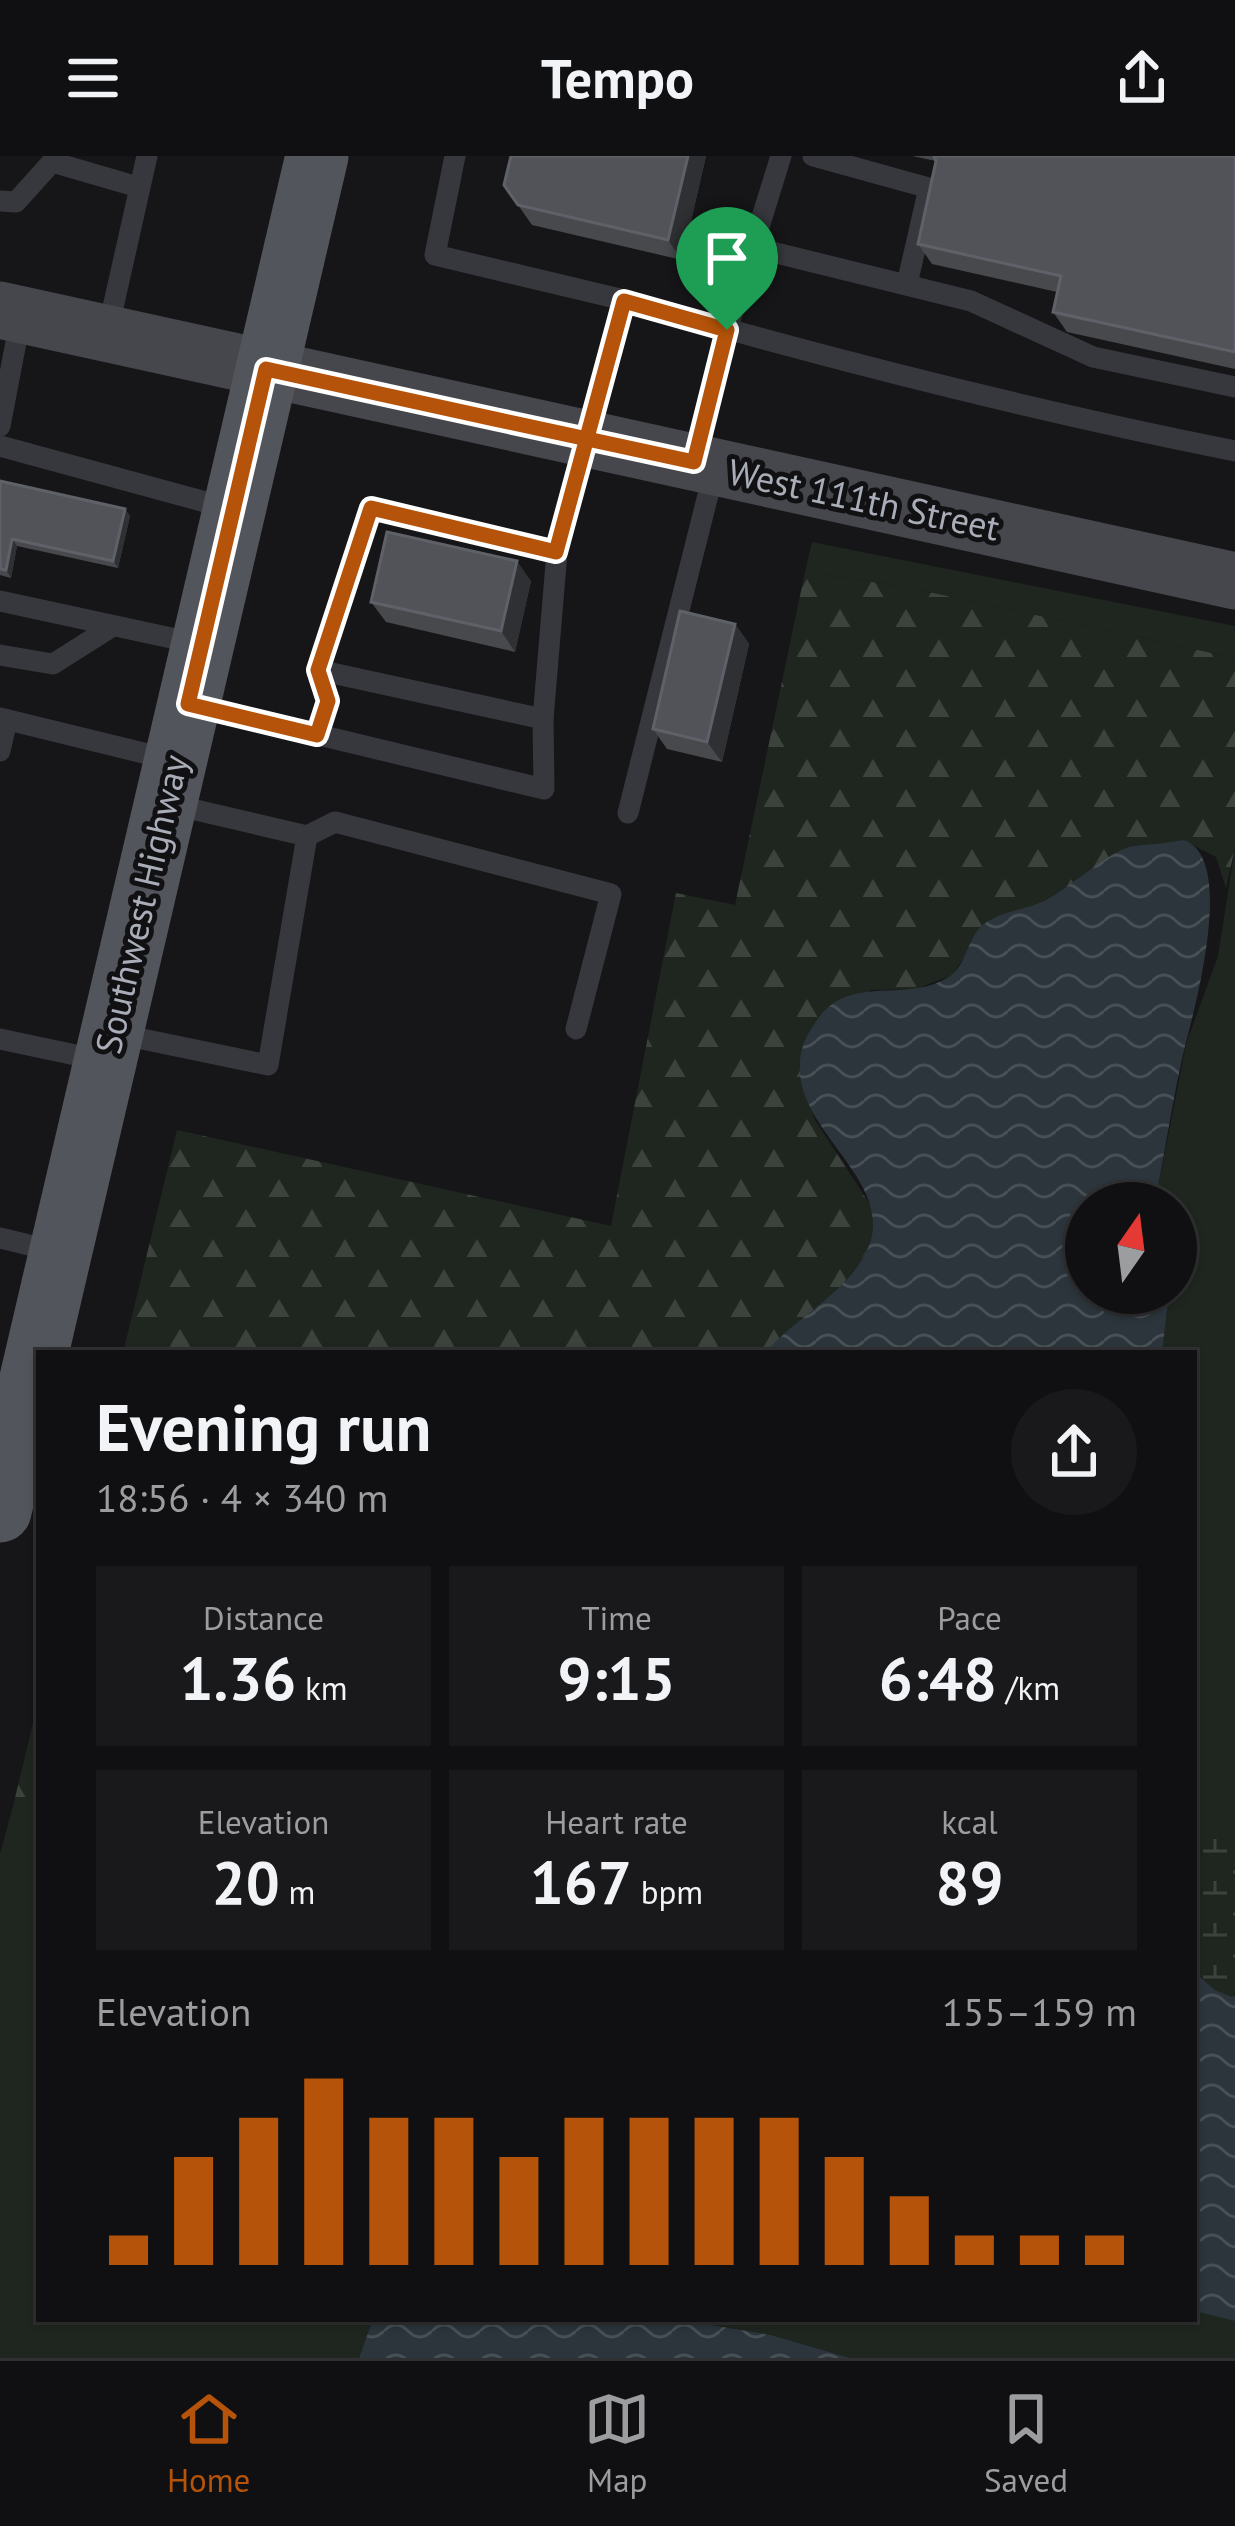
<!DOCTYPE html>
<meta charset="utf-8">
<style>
:root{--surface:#101012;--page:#19191b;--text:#f1f3f6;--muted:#9c9d9f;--line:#303032;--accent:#b45309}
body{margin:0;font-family:"PT Sans",sans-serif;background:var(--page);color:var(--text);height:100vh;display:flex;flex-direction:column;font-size:45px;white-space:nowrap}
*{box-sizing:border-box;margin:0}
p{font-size:39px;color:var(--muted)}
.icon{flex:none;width:66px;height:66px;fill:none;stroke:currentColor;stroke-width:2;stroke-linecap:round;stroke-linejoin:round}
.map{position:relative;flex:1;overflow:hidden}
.panel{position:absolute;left:36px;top:1194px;width:1161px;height:972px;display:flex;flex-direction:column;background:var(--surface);border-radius:0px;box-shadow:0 3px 9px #0004,0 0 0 3px var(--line)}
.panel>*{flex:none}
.needle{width:78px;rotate:14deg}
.tools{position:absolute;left:1065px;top:1026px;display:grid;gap:24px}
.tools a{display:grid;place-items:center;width:132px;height:132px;border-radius:50%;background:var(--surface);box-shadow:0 3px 9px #0004,0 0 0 3px var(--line);font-size:60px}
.pin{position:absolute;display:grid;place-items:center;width:102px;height:102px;color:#fff;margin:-123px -51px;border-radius:50% 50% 50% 0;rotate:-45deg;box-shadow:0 0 12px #0007}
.pin .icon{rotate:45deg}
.round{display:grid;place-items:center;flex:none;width:126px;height:126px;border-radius:63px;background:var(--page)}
.head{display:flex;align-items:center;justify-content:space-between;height:204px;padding:0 60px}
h1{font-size:66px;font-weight:700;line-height:90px}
.stats{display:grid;grid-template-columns:repeat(3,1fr);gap:18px;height:204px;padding:12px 60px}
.stats div{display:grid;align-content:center;border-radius:0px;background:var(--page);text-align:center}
.stats b{font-size:60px;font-weight:700}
.stats small{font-size:33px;font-weight:400}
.stats p{font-size:33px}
.chart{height:336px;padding:24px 60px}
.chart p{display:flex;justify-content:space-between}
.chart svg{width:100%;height:216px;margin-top:12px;stroke:var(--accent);stroke-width:6}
header{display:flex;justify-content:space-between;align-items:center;height:156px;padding:0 60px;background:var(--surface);font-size:54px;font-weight:700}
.dock{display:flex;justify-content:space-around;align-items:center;height:168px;border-top:3px solid var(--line);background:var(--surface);font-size:33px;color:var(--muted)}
.dock a{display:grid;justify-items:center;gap:6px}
.dock .active{color:var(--accent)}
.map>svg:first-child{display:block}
</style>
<header><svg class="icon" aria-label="menu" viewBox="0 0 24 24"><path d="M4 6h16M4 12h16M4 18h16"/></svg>Tempo<svg class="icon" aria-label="share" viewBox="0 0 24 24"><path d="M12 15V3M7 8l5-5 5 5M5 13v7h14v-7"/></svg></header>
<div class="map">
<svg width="1235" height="2202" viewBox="0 0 1235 2202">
<defs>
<pattern id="forest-firs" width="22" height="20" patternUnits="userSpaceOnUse" patternTransform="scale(3)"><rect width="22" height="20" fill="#1e261f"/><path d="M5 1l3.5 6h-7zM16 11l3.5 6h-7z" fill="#3c433d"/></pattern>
<pattern id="wetland-marsh" width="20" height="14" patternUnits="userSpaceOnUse" patternTransform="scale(3)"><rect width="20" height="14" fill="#1e261f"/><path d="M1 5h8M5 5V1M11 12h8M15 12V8" fill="none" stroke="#3c433d"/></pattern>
<pattern id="water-waves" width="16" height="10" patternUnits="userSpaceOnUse" patternTransform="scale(3)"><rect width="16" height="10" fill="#2c353c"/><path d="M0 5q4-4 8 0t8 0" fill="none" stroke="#485056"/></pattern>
</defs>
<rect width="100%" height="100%" fill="#161618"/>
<g fill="#1e261f">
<path d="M812,386L1235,470V502L906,431L805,416Z"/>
<path d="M1235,692V1842L1194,1816V1197H1162L1169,1137H1176V1047H1155L1186,888L1218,800Z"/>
<path d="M14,1646L39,1656V2163H373L359,2202H0V1698Z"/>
<path d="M1194,2155L1235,2165V2202H850L771,2179L675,2163H1194Z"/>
</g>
<g fill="url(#forest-firs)">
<path d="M805,416L906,431L1235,502V692L1226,732L1216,701L1183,684L1153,691L1128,692L1039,748L1005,758L967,797L952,819L916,833L870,834L799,909L815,964L873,1053V1082L861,1106L832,1141L765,1197H123L177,974L611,1070L676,737L735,749Z"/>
<path d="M39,1543V1656L14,1646Z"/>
</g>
<path fill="url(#wetland-marsh)" d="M1194,1650L1217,1682L1235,1696V1842L1215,1834L1194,1816Z"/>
<g fill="url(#water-waves)">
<path d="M1183,684C1235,699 1198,841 1185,890C1173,941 1165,995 1155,1047H1086V1137H1169L1162,1197H765C795,1162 838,1143 863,1102C907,1029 793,979 800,905C801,889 808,877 817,864C850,816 907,849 950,820C967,809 968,779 984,768C1001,755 1025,754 1044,745C1067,733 1110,696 1129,691C1144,688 1165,688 1183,684Z"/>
<path d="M1194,1816L1215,1834L1235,1842V2165L1194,2155Z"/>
<path d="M373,2163H675L771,2179L850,2202H359Z"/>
</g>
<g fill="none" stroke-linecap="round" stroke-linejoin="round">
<g stroke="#37383d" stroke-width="21">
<path d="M813,0L929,32L907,128"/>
<path d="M0,45L16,46L52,6L138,31"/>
<path d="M752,91L971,145L1093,201L1235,231"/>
<path d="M624,144C825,202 1030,254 1235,295"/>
<path d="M107,178L147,0"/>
<path d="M0,270L21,160"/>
<path d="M0,290L231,353"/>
<path d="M694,306L727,174L781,0"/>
<path d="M0,445L199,488"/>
<path d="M0,499L53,508L113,470"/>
<path d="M318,514L543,563L557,396L624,144L435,99L455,0"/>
<path d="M194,549L544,633L543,563"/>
<path d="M0,562L168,603"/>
<path d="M317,579L328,545L318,514L371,352L557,396"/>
<path d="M0,595L7,564"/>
<path d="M628,657L714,315"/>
<path d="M307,680L335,666L611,738L576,873"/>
<path d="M118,878L268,909L307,680L170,648"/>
<path d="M0,883L99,904"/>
<path d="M0,1082L58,1096"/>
</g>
<path stroke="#45474d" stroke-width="57" d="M0,154L1235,425"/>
<path stroke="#53555c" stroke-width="63" d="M0,1355L317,0"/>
</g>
<g fill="#47494d">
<path d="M511,0H706L682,104L532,69L504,29Z"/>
<path d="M912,0H1235V213L1067,176L1053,156L1057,136L932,108L918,88L936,5Z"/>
<path d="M0,325L125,353L130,360L118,412L17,390L11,422L0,419Z"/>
<path d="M531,425L515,496L386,466L371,446Z"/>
<path d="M735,468L749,488L722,606L667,593L653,573Z"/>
</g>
<g fill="#2f3033">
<path d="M688,0H706L682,104L668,84Z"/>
<path d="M125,353L130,360L118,412L113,405Z"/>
<path d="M12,383L17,390L11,422L6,414Z"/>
<path d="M517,405L531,425L515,496L501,475Z"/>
<path d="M735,468L749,488L722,606L707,586Z"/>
</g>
<g fill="#525359" stroke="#5f6168" stroke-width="3">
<path d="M511,0H688L668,84L518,49L504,29Z"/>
<path d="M934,0H1235V196L1053,156L1061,120L918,88L936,5Z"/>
<path d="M0,325L125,353L113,405L12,383L6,414L0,413Z"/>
<path d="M387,376L517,405L501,475L371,446Z"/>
<path d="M680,455L735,468L707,586L653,573Z"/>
</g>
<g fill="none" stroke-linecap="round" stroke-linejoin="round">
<g stroke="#fff" stroke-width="24">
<path id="route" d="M727,174L694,306C551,275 409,245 266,213L188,548L317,579L328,545L318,514L371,352L556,396L624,145L727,174"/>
</g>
<use href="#route" stroke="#b45309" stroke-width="15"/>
</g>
<g text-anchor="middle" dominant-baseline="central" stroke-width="10" stroke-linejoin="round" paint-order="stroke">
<g font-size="36" fill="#a8adb8" stroke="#111113">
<text transform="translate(864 343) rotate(12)">West 111th Street</text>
<text transform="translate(141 748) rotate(-77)">Southwest Highway</text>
</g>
</g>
</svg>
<div class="tools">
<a><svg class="needle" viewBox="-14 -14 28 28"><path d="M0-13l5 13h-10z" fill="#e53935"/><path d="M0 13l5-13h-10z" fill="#9c9d9f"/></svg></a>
</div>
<div class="pin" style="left:727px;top:174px;background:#1e9e55"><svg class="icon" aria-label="arrive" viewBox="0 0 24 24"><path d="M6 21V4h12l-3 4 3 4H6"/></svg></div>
<section class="panel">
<div class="head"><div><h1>Evening run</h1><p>18:56 · 4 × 340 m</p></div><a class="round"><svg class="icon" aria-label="share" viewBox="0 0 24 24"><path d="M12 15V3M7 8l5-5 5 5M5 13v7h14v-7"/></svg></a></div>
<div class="stats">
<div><p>Distance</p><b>1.36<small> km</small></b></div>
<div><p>Time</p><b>9:15</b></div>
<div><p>Pace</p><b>6:48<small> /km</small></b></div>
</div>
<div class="stats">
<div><p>Elevation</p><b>20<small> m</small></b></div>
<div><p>Heart rate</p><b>167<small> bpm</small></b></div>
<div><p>kcal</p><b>89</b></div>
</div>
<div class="chart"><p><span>Elevation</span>155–159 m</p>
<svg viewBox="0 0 160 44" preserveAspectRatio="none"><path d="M5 44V38M15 44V22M25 44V14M35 44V6M45 44V14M55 44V14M65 44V22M75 44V14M85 44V14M95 44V14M105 44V14M115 44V22M125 44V30M135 44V38M145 44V38M155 44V38"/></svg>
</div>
</section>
</div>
<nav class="dock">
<a class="active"><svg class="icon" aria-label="home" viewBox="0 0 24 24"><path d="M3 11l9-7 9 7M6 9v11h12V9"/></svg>Home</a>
<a><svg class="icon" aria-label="map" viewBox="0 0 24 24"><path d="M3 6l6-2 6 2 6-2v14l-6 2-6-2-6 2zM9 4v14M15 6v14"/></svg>Map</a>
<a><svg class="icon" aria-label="saved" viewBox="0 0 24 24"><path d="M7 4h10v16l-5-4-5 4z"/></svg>Saved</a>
</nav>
